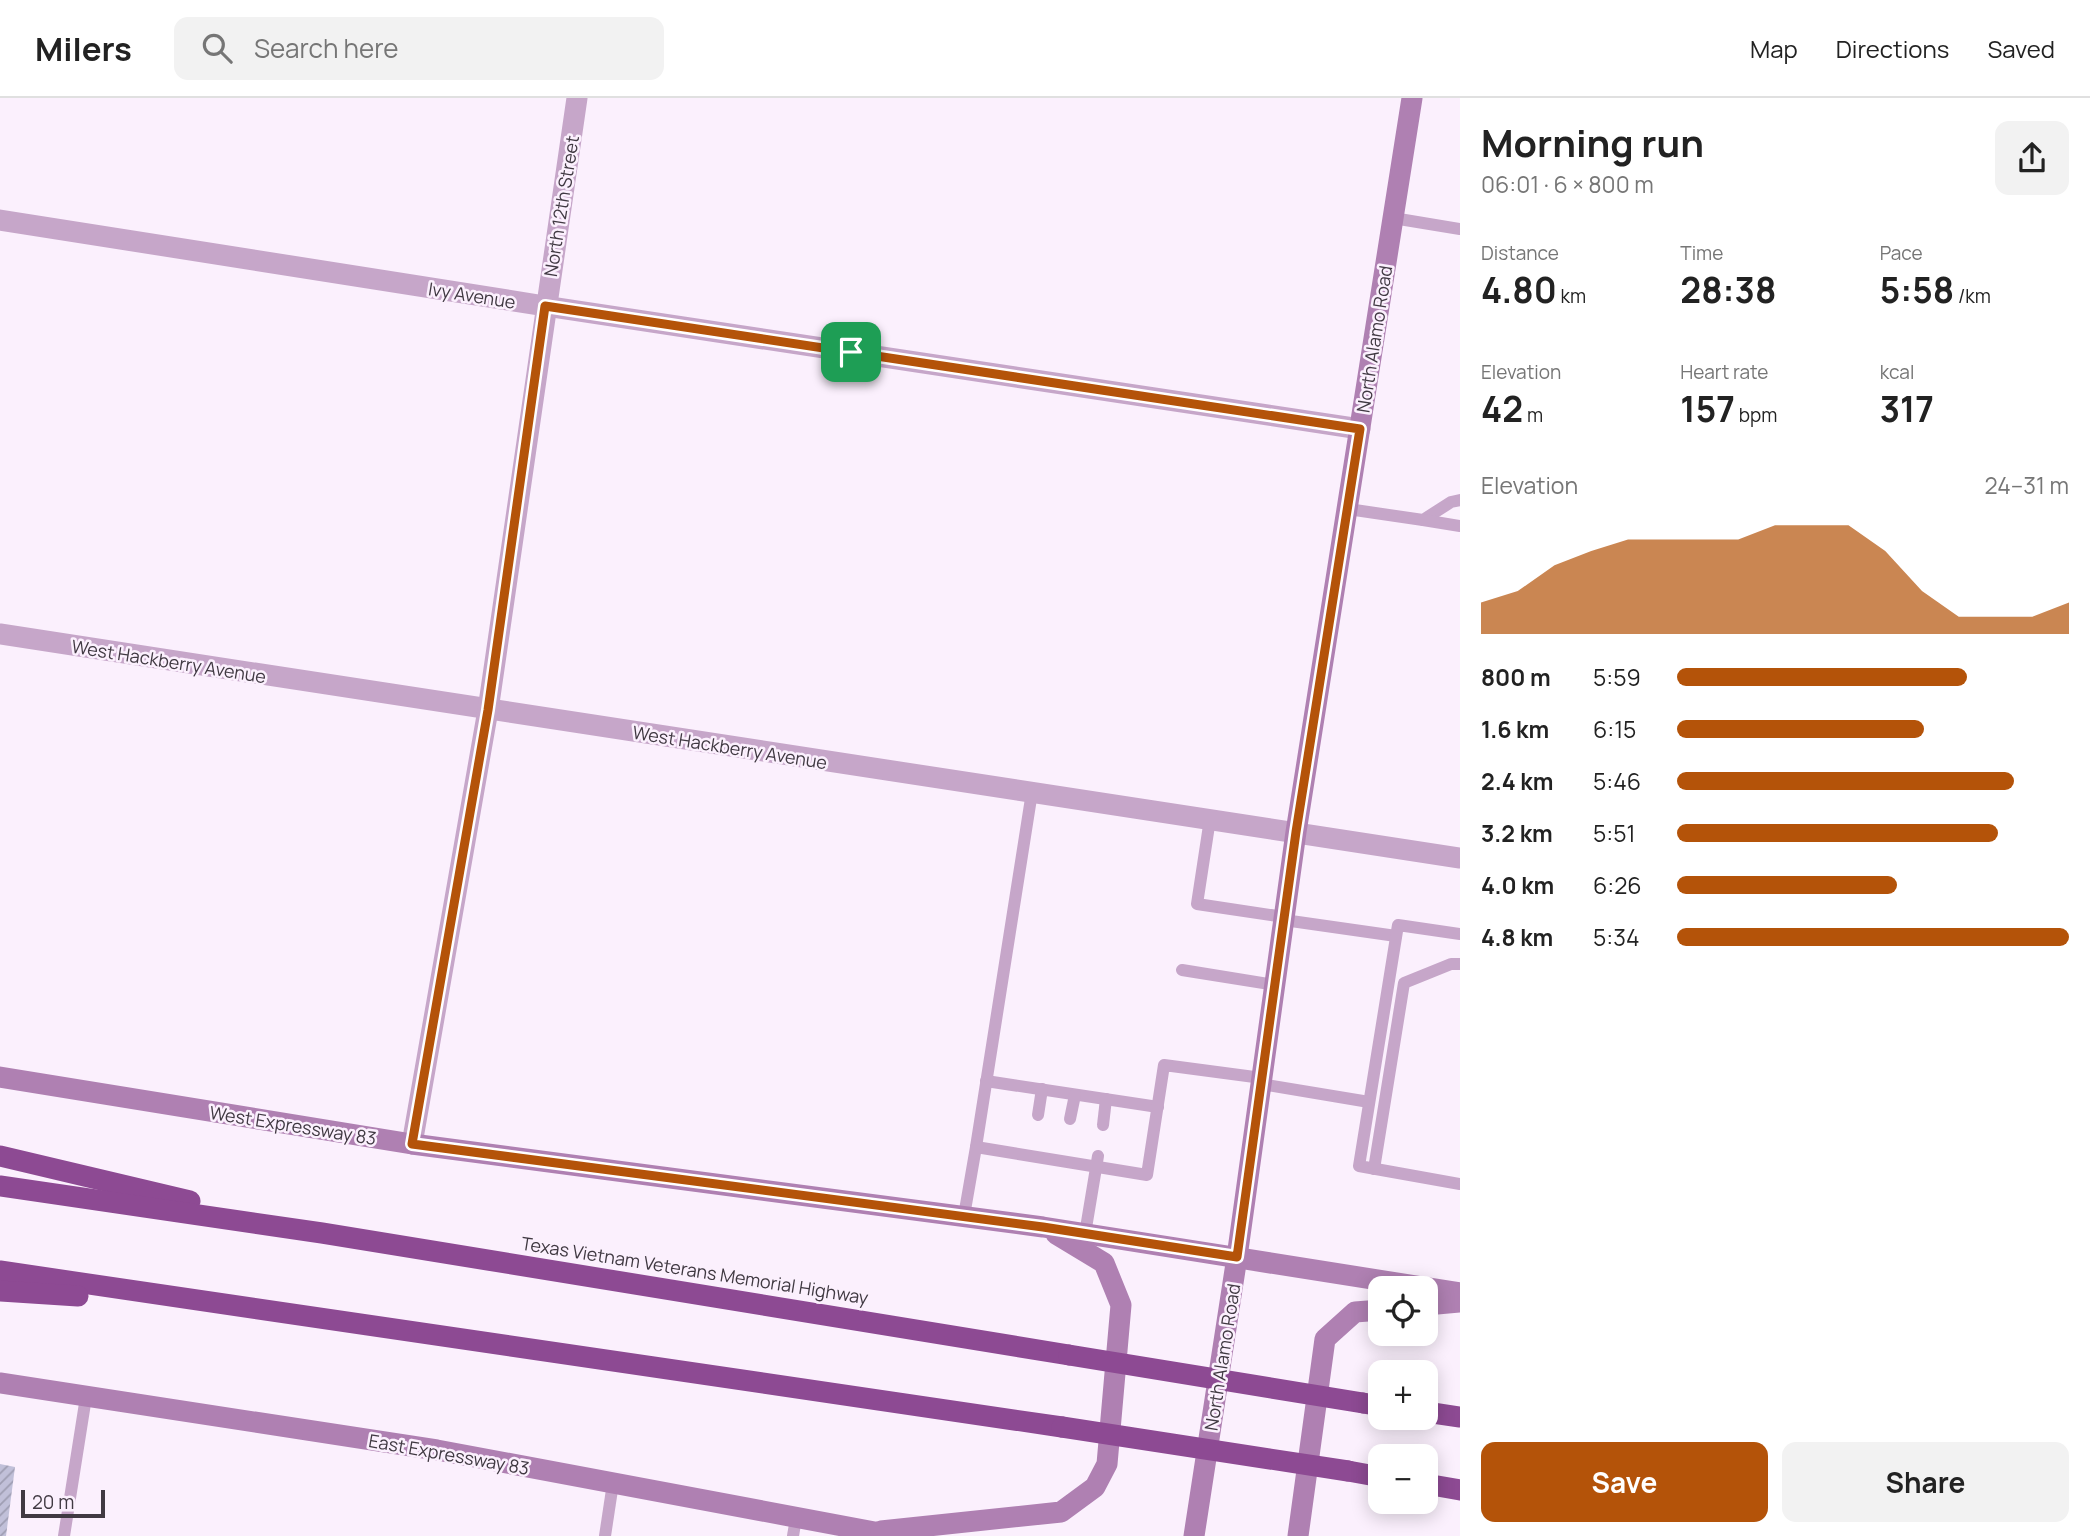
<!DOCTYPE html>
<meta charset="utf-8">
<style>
:root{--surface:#fff;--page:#f2f2f2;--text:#222;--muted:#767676;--line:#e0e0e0;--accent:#b45309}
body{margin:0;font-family:Manrope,sans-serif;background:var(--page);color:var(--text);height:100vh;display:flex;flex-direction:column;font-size:26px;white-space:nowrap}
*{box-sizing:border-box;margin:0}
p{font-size:23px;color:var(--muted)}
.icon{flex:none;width:38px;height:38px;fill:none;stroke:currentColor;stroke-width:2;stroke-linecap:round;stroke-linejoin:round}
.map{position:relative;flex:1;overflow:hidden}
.sheet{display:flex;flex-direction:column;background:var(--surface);width:630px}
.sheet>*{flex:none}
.tools{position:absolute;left:1368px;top:1178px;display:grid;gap:14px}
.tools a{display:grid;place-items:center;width:70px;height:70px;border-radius:14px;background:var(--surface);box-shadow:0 4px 18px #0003;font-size:35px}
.scale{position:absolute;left:21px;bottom:18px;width:84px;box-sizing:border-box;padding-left:7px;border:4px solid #403942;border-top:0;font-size:19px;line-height:24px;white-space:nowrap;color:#403942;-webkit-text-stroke:5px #fbf0fd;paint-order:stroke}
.pin{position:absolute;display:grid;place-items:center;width:60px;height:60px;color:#fff;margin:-30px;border-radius:14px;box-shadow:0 4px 10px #0006}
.round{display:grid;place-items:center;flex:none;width:74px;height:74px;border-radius:14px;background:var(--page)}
.summary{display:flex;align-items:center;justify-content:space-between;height:119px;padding:0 21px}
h1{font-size:38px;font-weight:700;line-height:52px}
.metrics{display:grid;grid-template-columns:repeat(3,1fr);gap:10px;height:119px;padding:7px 21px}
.metrics div{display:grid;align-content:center}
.metrics b{font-size:35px;font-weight:700}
.metrics small{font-size:19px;font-weight:400}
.metrics p{font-size:19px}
.chart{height:196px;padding:14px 21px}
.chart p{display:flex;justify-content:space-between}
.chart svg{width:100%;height:126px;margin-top:7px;fill:var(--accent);opacity:.7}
.button{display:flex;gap:14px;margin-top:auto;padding:14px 21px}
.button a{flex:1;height:80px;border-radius:14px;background:var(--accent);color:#fff;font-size:28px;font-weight:700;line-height:80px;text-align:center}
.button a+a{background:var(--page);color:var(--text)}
ul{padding:0 21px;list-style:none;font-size:23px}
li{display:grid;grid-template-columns:112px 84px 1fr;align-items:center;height:52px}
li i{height:18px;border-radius:9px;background:var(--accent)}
header{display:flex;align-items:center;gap:42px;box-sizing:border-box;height:98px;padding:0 35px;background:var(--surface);border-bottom:2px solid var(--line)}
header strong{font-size:33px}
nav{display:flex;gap:38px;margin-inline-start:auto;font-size:24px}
.search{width:490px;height:63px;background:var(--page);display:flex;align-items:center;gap:18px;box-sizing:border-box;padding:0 24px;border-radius:14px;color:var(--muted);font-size:26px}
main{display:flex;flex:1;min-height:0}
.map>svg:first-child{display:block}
</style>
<header>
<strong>Milers</strong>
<div class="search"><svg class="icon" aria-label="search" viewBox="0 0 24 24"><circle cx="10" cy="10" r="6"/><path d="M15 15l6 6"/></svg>Search here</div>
<nav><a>Map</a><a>Directions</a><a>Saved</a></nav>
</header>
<main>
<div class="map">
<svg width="1460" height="1438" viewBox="0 0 1460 1438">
<defs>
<pattern id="building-hatch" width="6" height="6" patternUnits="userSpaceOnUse" patternTransform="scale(1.75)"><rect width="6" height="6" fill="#c1c0d9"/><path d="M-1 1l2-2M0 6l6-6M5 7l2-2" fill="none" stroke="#9e9db2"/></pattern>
</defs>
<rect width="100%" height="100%" fill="#fbf0fd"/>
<path fill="url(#building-hatch)" d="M0,1366L15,1369L6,1438H0Z"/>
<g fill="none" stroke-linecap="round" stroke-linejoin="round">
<g stroke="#c6a6c9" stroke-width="12">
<path d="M1393,120L1460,131"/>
<path d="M1348,411L1423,422L1451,404L1460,402"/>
<path d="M1423,422L1460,428"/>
<path d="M1210,721L1197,806L1284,819"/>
<path d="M1284,822L1396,838"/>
<path d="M1460,836L1398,827L1359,1068L1460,1086"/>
<path d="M1182,872L1275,887"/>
<path d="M986,983L1158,1009"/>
<path d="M1261,986L1369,1004"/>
<path d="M1038,1017L1042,991"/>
<path d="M1070,1021L1075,997"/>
<path d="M1103,1027L1106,1001"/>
<path d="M976,1049L1032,694"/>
<path d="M1374,1071L1404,885L1451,866H1460"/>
<path d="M964,1118L976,1049L1147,1077L1164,967L1262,980"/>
<path d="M1085,1136L1098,1058"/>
<path d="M64,1438L86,1299"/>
<path d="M605,1438L613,1385"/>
<path d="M793,1438L796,1420"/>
</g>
<g stroke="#c6a6c9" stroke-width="21">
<path d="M0,122L545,208L1360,331"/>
<path d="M0,536L1460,760"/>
<path d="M412,1046L488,612L577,0"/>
</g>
<g stroke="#af80b2" stroke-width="21">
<path d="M0,979L412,1046L1043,1129L1460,1195"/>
<path d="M1426,1207L1460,1204"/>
<path d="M0,1285L437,1352L896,1438"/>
<path d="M881,1433L1061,1414L1095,1389L1107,1366L1121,1207L1104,1165L1056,1136"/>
<path d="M1194,1438L1237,1159L1296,734L1412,0"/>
<path d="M1298,1438L1325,1241L1355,1214L1381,1212"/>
</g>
<g stroke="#8d4a93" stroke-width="21">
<path d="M0,1058L190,1103"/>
<path d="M0,1088L322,1135L1069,1257"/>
<path d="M0,1173L1062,1329"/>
<path d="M0,1193L78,1198"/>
<path d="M1363,1305L1381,1308"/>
<path d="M1426,1314L1460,1319"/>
<path d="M1348,1373L1381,1379"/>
<path d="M1426,1386L1460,1392"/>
</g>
<g stroke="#8d4a93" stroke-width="21">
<path d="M1069,1257L1363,1305"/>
<path d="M1062,1329L1348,1373"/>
</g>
</g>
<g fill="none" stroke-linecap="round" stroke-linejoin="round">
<g stroke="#fff" stroke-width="14">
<path id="route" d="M545,208L1360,331L1296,734L1237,1159L1043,1129L412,1046L488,612Z"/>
</g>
<use href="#route" stroke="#b45309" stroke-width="9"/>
</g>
<g text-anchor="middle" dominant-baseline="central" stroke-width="5" stroke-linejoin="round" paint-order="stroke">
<g font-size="18" fill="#403942" stroke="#fbf0fd">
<text transform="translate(561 108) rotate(-81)">North 12th Street</text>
<text transform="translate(472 197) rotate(9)">Ivy Avenue</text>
<text transform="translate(1374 241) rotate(-81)">North Alamo Road</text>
<text transform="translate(169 563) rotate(9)">West Hackberry Avenue</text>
<text transform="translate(730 649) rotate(9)">West Hackberry Avenue</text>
<text transform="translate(293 1027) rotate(9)">West Expressway 83</text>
<text transform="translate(695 1172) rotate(9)">Texas Vietnam Veterans Memorial Highway</text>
<text transform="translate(1222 1259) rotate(-81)">North Alamo Road</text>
<text transform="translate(449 1356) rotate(10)">East Expressway 83</text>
</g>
</g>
</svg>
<div class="tools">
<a><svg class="icon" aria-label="locate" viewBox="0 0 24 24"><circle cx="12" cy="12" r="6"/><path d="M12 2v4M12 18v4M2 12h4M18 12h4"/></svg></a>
<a>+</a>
<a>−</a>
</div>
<div class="scale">20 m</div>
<div class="pin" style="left:851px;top:254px;background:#1e9e55"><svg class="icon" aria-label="arrive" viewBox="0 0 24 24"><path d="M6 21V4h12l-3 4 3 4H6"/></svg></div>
</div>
<section class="sheet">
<div class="summary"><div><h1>Morning run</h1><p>06:01 · 6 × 800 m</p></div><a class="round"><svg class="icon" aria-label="share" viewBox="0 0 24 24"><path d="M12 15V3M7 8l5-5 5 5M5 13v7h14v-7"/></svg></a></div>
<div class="metrics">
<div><p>Distance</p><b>4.80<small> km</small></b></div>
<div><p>Time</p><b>28:38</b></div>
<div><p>Pace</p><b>5:58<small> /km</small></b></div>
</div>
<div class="metrics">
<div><p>Elevation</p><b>42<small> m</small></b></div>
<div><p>Heart rate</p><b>157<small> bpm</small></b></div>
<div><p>kcal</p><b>317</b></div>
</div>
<div class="chart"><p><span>Elevation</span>24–31 m</p>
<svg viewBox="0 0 160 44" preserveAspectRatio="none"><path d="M0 44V33L10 29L20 20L30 15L40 11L50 11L60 11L70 11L80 6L90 6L100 6L110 15L120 29L130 38L140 38L150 38L160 33V44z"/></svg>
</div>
<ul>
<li><b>800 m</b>5:59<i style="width:74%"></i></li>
<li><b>1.6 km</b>6:15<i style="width:63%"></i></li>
<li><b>2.4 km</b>5:46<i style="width:86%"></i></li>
<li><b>3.2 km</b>5:51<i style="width:82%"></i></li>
<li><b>4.0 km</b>6:26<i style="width:56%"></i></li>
<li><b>4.8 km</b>5:34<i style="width:100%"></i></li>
</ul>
<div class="button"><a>Save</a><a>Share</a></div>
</section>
</main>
